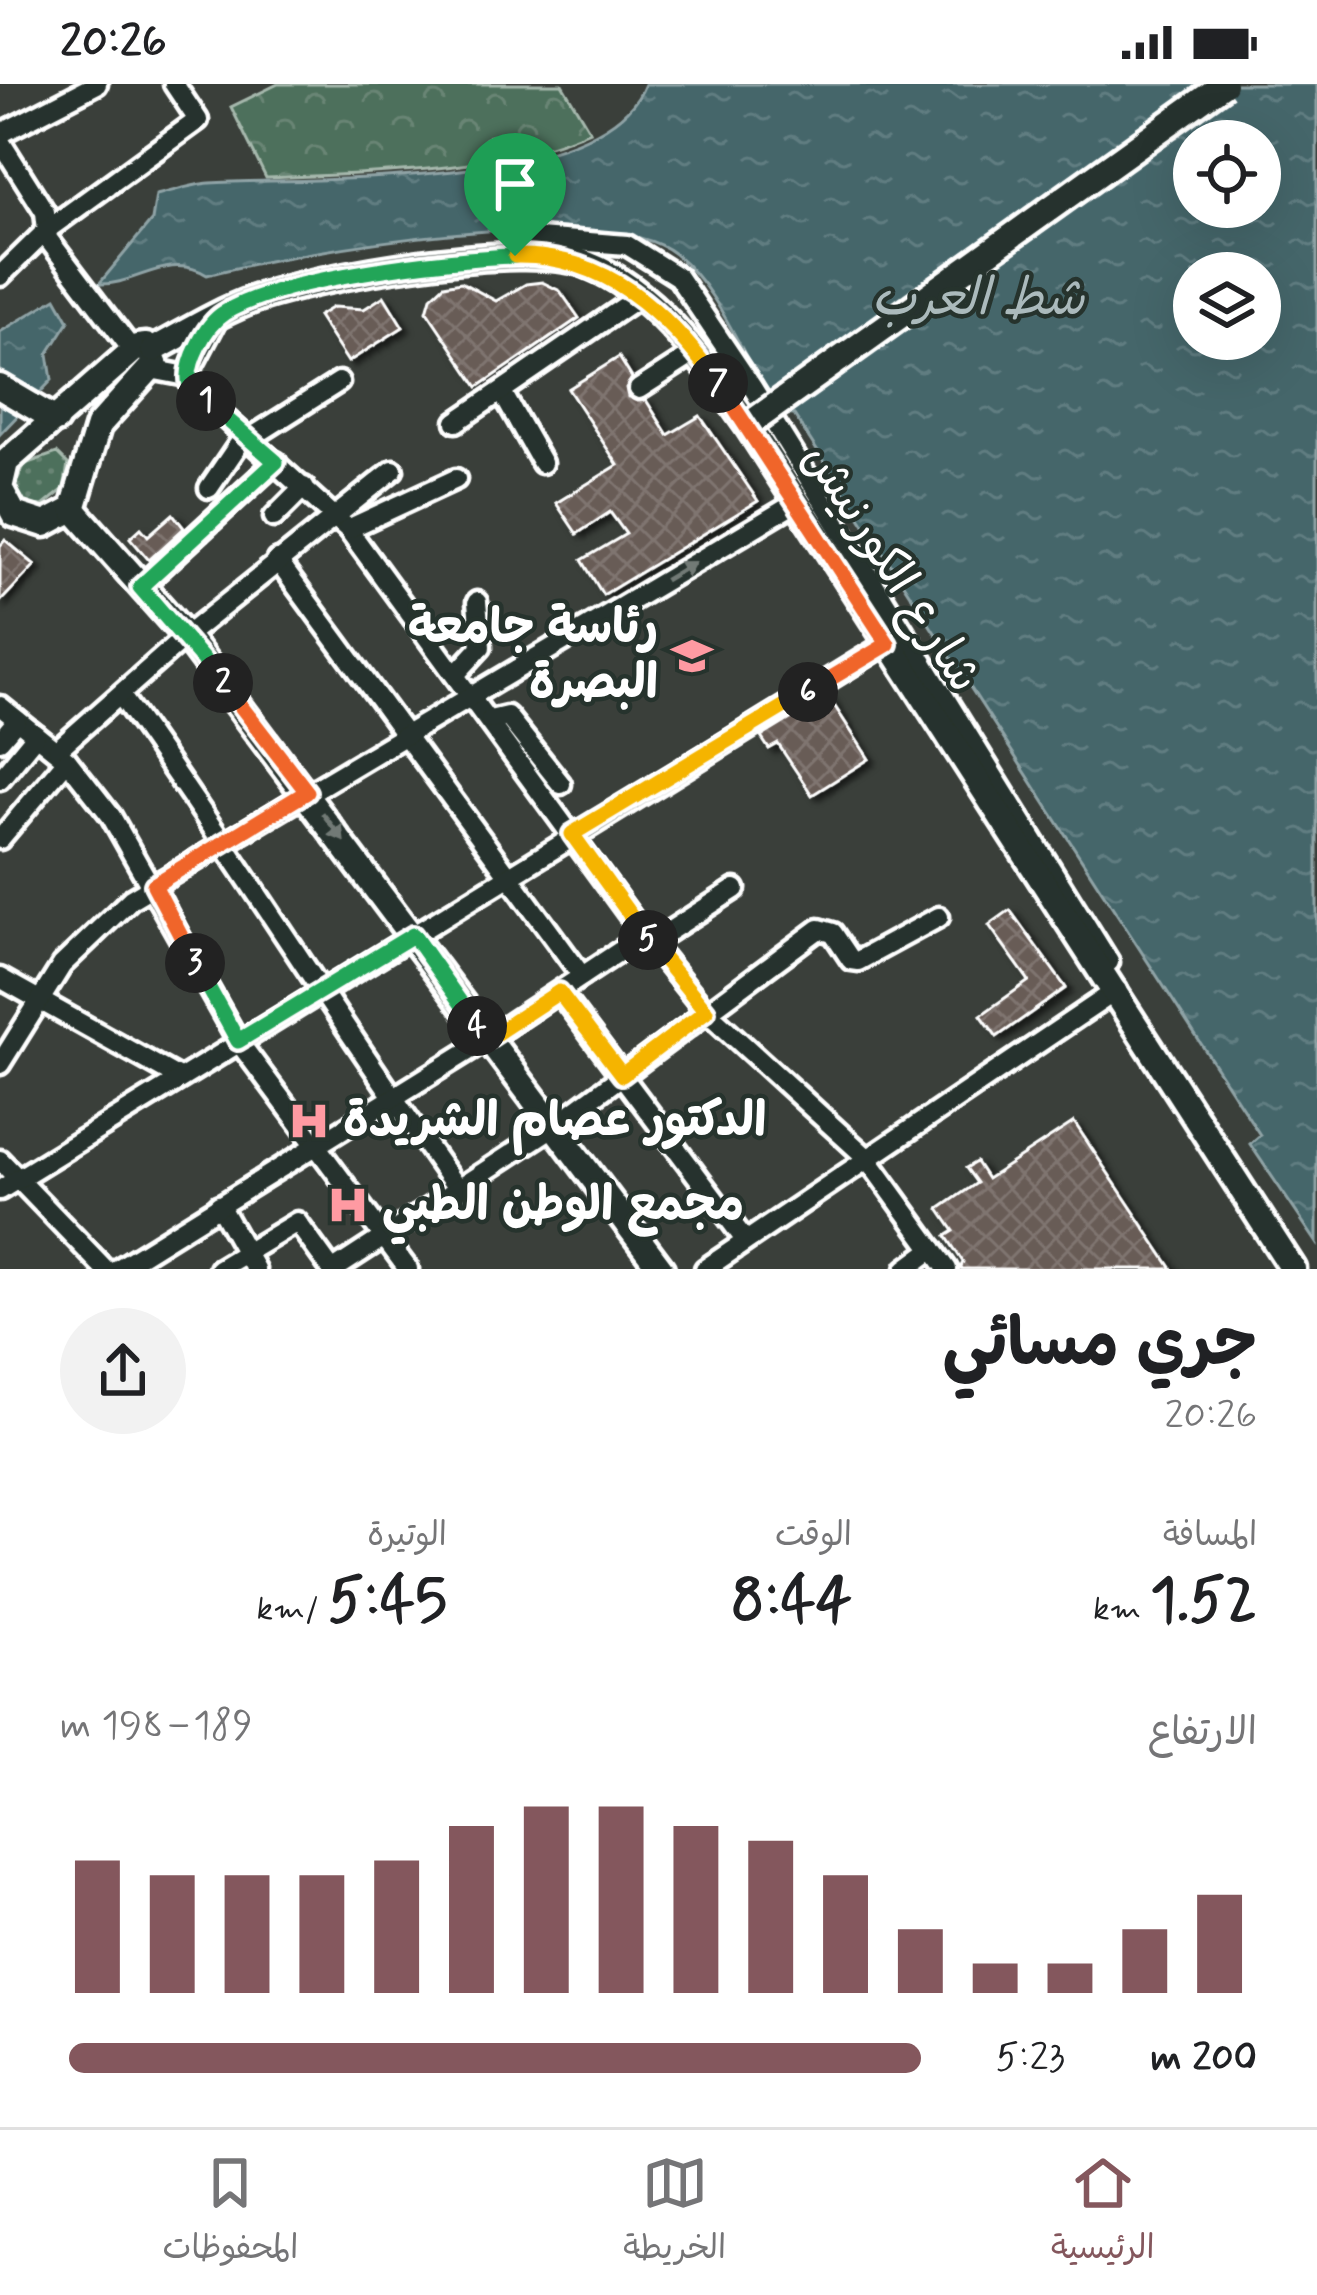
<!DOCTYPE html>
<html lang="ar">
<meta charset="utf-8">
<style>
:root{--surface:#fff;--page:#f2f2f2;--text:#202124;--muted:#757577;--line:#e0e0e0;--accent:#84575d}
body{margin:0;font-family:Mynerve,"Playpen Sans Arabic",sans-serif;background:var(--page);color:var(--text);direction:rtl;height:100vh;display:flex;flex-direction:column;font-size:45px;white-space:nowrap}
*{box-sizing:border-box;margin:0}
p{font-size:39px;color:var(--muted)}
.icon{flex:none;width:66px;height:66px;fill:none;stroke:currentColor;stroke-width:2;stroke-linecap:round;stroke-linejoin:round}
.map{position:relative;height:1185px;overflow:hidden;direction:ltr}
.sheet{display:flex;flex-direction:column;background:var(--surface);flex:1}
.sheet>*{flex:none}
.tools{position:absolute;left:1173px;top:36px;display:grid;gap:24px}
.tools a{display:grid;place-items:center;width:108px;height:108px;border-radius:50%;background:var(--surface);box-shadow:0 12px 48px #0002;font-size:60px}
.pin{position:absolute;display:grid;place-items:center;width:102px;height:102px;color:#fff;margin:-123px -51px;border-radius:50% 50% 50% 0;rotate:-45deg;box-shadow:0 0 12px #0007}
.pin .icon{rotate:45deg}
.km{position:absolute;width:60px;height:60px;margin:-30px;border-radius:50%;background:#222;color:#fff;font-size:33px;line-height:60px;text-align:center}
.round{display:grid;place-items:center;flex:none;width:126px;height:126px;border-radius:63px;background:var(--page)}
.overview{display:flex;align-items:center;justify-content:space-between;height:204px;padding:0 60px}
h1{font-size:66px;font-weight:700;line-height:90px}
.figures{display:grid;grid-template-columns:repeat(3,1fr);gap:18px;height:204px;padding:12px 60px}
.figures div{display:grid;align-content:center}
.figures b{font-size:60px;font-weight:700}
.figures small{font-size:33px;font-weight:400}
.figures p{font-size:33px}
.chart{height:336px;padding:24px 60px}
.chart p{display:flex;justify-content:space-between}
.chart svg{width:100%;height:216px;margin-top:12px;stroke:var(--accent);stroke-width:6}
ul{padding:0 60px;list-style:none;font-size:39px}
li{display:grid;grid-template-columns:192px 144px 1fr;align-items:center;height:90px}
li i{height:30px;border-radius:15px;background:var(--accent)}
.status{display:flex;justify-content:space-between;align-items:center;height:84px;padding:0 60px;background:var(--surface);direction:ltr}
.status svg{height:33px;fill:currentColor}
.dock{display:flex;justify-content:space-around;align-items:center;height:168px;border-top:3px solid var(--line);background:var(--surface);font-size:33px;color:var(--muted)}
.dock a{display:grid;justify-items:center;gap:6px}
.dock .selected{color:var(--accent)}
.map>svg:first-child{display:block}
</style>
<div class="status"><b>20:26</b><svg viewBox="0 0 49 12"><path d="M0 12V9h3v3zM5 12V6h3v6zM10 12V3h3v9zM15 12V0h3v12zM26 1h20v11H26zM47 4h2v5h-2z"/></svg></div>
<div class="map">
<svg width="1317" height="1185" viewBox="0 0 1317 1185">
<defs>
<pattern id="grass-dots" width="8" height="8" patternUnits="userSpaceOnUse" patternTransform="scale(3)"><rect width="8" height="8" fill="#4e705b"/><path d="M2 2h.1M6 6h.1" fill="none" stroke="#698574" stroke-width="1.8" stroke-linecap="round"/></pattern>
<pattern id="park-crowns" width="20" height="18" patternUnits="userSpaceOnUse" patternTransform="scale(3)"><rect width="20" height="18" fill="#4e705b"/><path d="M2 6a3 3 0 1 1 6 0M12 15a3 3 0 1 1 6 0" fill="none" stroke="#698574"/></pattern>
<pattern id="water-ripples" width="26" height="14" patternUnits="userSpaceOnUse" patternTransform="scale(3)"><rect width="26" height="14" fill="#45666b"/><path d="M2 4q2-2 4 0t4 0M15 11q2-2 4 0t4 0" fill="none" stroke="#617d81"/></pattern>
<pattern id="building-cross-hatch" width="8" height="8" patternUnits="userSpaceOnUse" patternTransform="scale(3)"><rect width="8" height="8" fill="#685c57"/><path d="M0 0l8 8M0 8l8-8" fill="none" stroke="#7f7470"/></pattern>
<filter id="shadow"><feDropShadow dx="6" dy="4" stdDeviation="3" flood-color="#0009"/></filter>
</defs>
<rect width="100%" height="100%" fill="#3a3f3a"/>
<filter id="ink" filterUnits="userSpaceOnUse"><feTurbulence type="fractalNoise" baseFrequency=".00833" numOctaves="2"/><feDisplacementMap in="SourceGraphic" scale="24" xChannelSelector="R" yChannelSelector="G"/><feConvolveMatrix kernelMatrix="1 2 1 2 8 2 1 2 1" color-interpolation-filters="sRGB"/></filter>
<g filter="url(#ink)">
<path fill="url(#grass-dots)" stroke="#a6b8ad" stroke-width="3" d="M57,369L68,380L64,405L43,422L21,420L15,400L25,380Z"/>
<path fill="url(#park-crowns)" stroke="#a6b8ad" stroke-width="3" d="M278,0H562L590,47C492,90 372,89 266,94L231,23Z"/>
<g fill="url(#water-ripples)" stroke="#8fa3a6" stroke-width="3" fill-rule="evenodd">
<path d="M645,0H1317V1159L1250,1060L1260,1051L794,331L781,330C744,281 724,210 675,170C604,113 298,167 207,191C168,167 135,202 99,200L152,136L156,111C174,107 193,100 210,99C306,93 604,107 645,0ZM1194,57H1260V123H1194ZM1194,189H1260V255H1194Z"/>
<path d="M56,214L69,237L48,270L52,296L0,350V248Z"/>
</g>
<g fill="url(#building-cross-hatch)" stroke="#fff" stroke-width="3" filter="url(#shadow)">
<path d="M542,198L560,207L579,234L478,303L427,227L431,213L444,201L461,198L496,217L526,200Z"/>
<path d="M384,212L403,243L348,278L318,232L333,223L364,225Z"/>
<path d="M619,273L632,294L626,304L628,313L646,316L668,351L700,332L758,417L603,511L582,476L626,450L610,428L577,450L556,419L618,381L568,305Z"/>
<path d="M173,430L184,444L149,476L130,454L141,444L148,452Z"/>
<path d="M5,456L35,481L0,518V462Z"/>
<path d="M828,612L869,675L812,711L778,660L769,665L761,653Z"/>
<path d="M1010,826L1066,904L997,953L981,931L1029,897L989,841Z"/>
<path d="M1074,1038L1172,1185H960L963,1178L946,1152L954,1147L939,1125L977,1099L966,1084L976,1078L987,1095Z"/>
</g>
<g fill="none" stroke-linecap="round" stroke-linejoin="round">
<g stroke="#fff" stroke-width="27">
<g id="minor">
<path d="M0,50L97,0"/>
<path d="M0,57L45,128L48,155L133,267"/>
<path d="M494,64L512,152L627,161L678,193L752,303L1109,878"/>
<path d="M0,192L48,145L198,36L174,0"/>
<path d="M150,285L187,292L193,305L348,445L644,851L706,927L866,1073L947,1185"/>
<path d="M187,292L218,233"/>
<path d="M639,305L695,269"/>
<path d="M503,310L542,379"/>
<path d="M456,338L640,212"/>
<path d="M249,355L339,298"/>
<path d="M209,404L245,351"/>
<path d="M274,433L304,403"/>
<path d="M348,445L456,395"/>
<path d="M277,476L582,892"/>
<path d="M140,503L276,378"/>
<path d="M456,590L481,563L477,518"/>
<path d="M121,612C238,774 342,945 459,1107"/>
<path d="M0,622L67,676L111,732L238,957L408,1185"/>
<path d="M490,636L507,632L561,700"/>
<path d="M0,656L17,636"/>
<path d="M57,666L186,552L393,386"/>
<path d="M0,695L36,651"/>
<path d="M0,755L67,676"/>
<path d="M651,859L735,805"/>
<path d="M0,894L177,993"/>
<path d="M559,908L745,1156"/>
<path d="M0,980L62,881L131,815L797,418"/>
<path d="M0,1076L105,1185"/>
<path d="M0,1106L888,559"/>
<path d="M219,1121L255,1185"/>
<path d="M118,1185L486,956L644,851"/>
<path d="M219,1185L297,1138L331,1185"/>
<path d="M335,1185L553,1043L819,845L833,849L851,876L858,877L939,833"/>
<path d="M705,1185L1117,906"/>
<path d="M906,1185L933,1165"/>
</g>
</g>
<g stroke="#fff" stroke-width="33">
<g id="major">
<path d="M146,262L155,279L98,342L73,425L45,440L14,430L0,404L6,378L137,263Z"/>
<path d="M153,266C185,249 217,229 252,216C316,192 525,156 587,180C658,208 706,282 748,341L1293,1185"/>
<path d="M0,303L56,336"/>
<path d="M73,425L186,552L661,1185"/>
</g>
</g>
<use href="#minor" stroke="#26332d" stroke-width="18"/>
<use href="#major" stroke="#26332d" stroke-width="24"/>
<g stroke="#fff" stroke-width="33" stroke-linecap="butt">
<path id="major-bridge" d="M748,341L1224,0"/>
</g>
<use href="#major-bridge" stroke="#26332d" stroke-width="24"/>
</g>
<defs><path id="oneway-solid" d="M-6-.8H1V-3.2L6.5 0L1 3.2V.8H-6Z" transform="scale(3)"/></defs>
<g fill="#727a76">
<use href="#oneway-solid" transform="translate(680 487) rotate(-31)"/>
<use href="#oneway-solid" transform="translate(333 743) rotate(53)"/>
</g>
</g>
<g fill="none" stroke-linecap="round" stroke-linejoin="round" filter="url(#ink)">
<g stroke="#fff" stroke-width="24">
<path id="split-1" d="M206,317L190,301C184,281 206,240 224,229C278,194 448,174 515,172"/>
</g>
<g stroke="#fff" stroke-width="24">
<path id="split-2" d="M206,317L276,378L140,503L223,599"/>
</g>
<g stroke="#fff" stroke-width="24">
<path id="split-3" d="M195,879L154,801L307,708L223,599"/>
</g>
<g stroke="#fff" stroke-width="24">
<path id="split-4" d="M195,879L238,957L413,851L477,942"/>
</g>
<g stroke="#fff" stroke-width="24">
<path id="split-5" d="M477,942L486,956L559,908L622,991L706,927L648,856"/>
</g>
<g stroke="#fff" stroke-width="24">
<path id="split-6" d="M648,856L572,750L808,608"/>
</g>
<g stroke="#fff" stroke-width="24">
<path id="split-7" d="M718,299L888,560L808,608"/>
</g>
<g stroke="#fff" stroke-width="24">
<path id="split-8" d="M515,172C606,170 668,229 718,299"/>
</g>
<use href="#split-1" stroke="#22a559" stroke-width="15"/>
<use href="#split-2" stroke="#22a559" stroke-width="15"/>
<use href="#split-3" stroke="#f0652b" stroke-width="15"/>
<use href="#split-4" stroke="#22a559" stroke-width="15"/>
<use href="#split-5" stroke="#f5b400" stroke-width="15"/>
<use href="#split-6" stroke="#f5b400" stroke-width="15"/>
<use href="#split-7" stroke="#f0652b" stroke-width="15"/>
<use href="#split-8" stroke="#f5b400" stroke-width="15"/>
</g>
<defs>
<g id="university-bare" transform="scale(3.24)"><path d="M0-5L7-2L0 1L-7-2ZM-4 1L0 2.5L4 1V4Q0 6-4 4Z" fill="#ff9aa2" stroke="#26332d" stroke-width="2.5" paint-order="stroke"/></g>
<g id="hospital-bare" transform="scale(3.24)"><path d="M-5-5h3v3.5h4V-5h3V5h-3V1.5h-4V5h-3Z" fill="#ff9aa2" stroke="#26332d" stroke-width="2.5" paint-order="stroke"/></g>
</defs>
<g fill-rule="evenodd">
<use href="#university-bare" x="692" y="572"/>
<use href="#hospital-bare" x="309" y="1037"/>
<use href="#hospital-bare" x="348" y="1121"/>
</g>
<g text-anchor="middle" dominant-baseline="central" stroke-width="9" stroke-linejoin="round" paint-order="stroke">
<g font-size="48" fill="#fff" stroke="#26332d">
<text transform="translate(891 484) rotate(57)">شارع الكورنيش</text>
</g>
<g font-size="48" font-weight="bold" fill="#fff" stroke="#26332d" text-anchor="start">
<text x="658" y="544" text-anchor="end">رئاسة جامعة<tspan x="658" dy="55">البصرة</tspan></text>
<text x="343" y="1037">الدكتور عصام الشريدة</text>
<text x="382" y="1121">مجمع الوطن الطبي</text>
</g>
<g font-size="51" font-style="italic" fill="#abbabc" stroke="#26332d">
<text x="978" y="216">شط العرب</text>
</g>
</g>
</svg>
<div class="tools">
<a><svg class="icon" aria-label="locate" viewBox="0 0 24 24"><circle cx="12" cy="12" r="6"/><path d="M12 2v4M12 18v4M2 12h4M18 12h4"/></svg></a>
<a><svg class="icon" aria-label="layers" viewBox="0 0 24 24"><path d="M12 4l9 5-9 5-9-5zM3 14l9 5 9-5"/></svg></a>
</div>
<div class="pin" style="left:515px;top:172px;background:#1e9e55"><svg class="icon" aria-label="arrive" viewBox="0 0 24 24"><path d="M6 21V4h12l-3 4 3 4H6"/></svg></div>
<b class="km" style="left:206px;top:317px">1</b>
<b class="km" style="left:223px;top:599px">2</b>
<b class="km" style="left:195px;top:879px">3</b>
<b class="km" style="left:477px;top:942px">4</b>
<b class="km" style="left:648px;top:856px">5</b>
<b class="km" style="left:808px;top:608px">6</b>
<b class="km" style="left:718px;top:299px">7</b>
</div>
<section class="sheet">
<div class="overview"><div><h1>جري مسائي</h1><p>20:26</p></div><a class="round"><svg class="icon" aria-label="share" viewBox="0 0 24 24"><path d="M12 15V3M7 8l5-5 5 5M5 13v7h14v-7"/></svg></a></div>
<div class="figures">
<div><p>المسافة</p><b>1.52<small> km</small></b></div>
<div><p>الوقت</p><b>8:44</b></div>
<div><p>الوتيرة</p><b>5:45<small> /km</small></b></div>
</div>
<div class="chart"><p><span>الارتفاع</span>189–198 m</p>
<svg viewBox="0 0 160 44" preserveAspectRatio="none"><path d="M5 44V17M15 44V20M25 44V20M35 44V20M45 44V17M55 44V10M65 44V6M75 44V6M85 44V10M95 44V13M105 44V20M115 44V31M125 44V38M135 44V38M145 44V31M155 44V24"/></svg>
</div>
<ul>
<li><b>200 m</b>5:23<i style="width:99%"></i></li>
</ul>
</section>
<nav class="dock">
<a class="selected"><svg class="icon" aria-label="home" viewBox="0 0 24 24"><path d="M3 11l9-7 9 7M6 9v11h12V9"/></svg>الرئيسية</a>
<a><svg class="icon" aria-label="map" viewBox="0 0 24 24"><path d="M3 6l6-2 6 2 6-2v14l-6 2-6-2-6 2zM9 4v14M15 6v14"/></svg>الخريطة</a>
<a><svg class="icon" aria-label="saved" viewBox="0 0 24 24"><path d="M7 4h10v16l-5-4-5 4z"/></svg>المحفوظات</a>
</nav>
